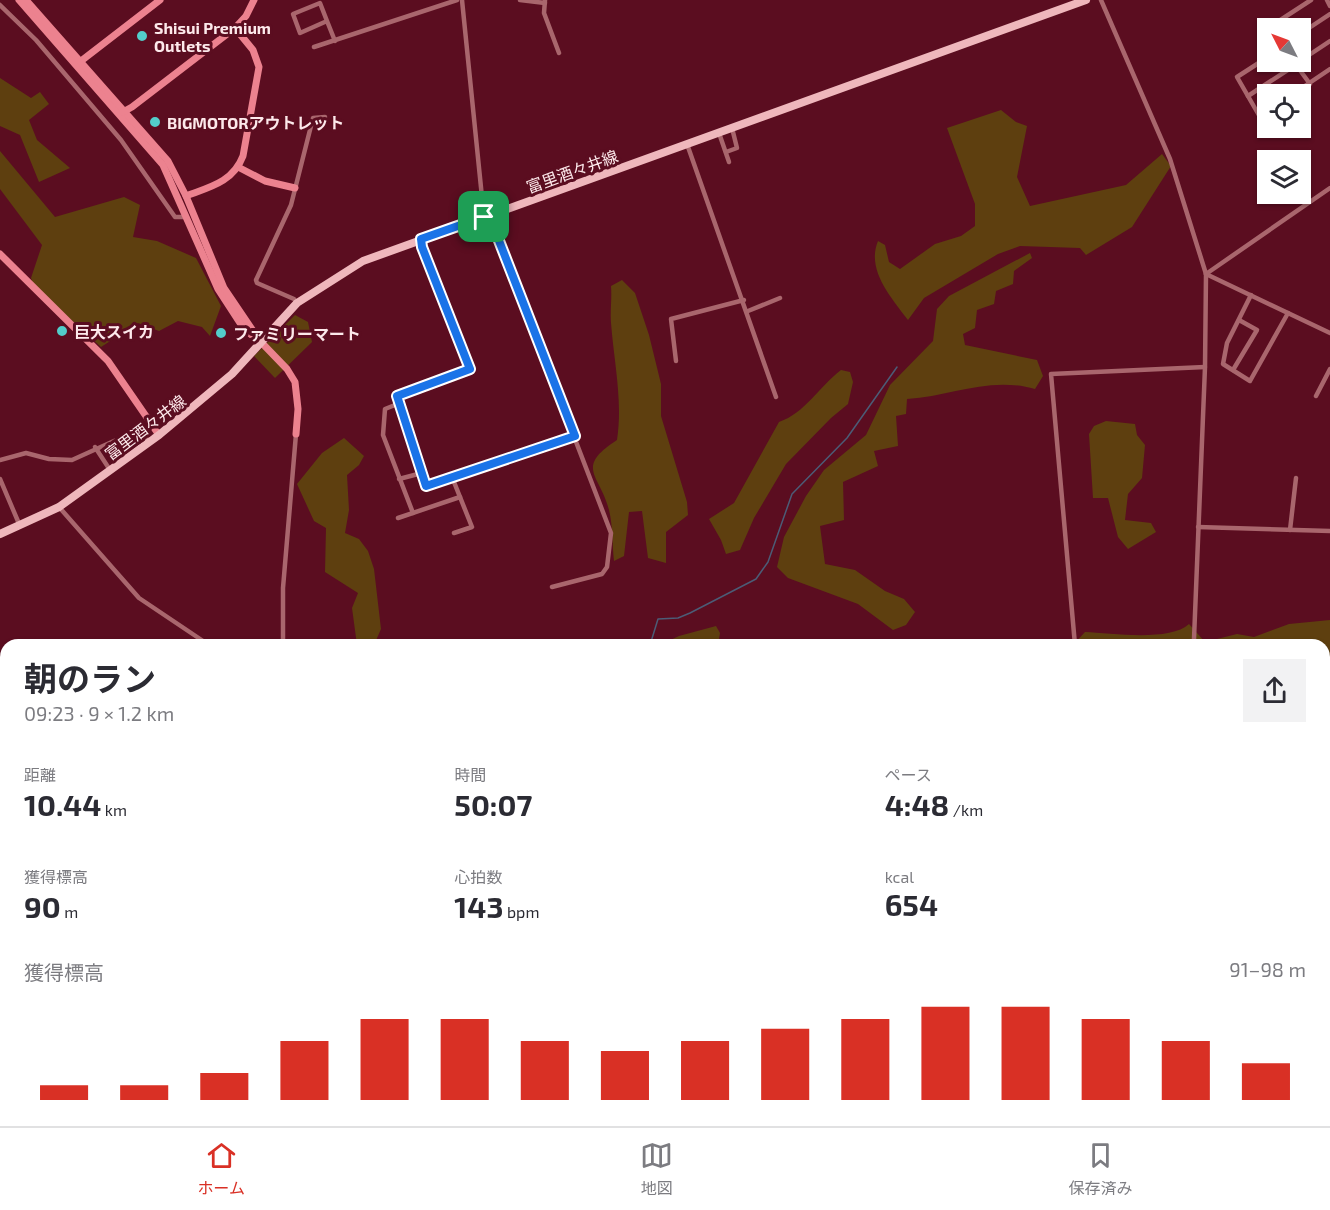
<!DOCTYPE html>
<html lang="ja">
<meta charset="utf-8">
<style>
:root{--surface:#fff;--page:#f2f2f3;--text:#2b2b33;--muted:#7c7c81;--line:#e1e1e2;--accent:#d93025}
body{margin:0;font-family:"Exo 2","Noto Sans JP",sans-serif;background:var(--page);color:var(--text);height:100vh;display:flex;flex-direction:column;font-size:22px;white-space:nowrap}
*{box-sizing:border-box;margin:0}
p{font-size:20px;color:var(--muted)}
.icon{flex:none;width:33px;height:33px;fill:none;stroke:currentColor;stroke-width:2;stroke-linecap:round;stroke-linejoin:round}
.map{position:relative;flex:1;overflow:hidden}
.sheet{position:absolute;left:0px;top:639px;width:1330px;height:488px;display:flex;flex-direction:column;background:var(--surface);border-radius:18px 18px 0 0;box-shadow:0 2px 4px #0004}
.sheet>*{flex:none}
.needle{width:39px;rotate:312deg}
.tools{position:absolute;left:1257px;top:18px;display:grid;gap:12px}
.tools a{display:grid;place-items:center;width:54px;height:54px;border-radius:0px;background:var(--surface);box-shadow:0 2px 4px #0004;font-size:30px}
.pin{position:absolute;display:grid;place-items:center;width:51px;height:51px;color:#fff;margin:-26px;border-radius:12px;box-shadow:0 3px 9px #0006}
.round{display:grid;place-items:center;flex:none;width:63px;height:63px;border-radius:0px;background:var(--page)}
.overview{display:flex;align-items:center;justify-content:space-between;height:102px;padding:0 24px}
h1{font-size:33px;font-weight:700;line-height:45px}
.stats{display:grid;grid-template-columns:repeat(3,1fr);gap:9px;height:102px;padding:6px 24px}
.stats div{display:grid;align-content:center}
.stats b{font-size:30px;font-weight:700}
.stats small{font-size:16px;font-weight:400}
.stats p{font-size:16px}
.chart{height:168px;padding:12px 24px}
.chart p{display:flex;justify-content:space-between}
.chart svg{width:100%;height:108px;margin-top:6px;stroke:var(--accent);stroke-width:6}
.tab-bar{display:flex;justify-content:space-around;align-items:center;height:84px;border-top:2px solid var(--line);background:var(--surface);font-size:16px;color:var(--muted)}
.tab-bar a{display:grid;justify-items:center;gap:3px}
.tab-bar .active{color:var(--accent)}
.map>svg:first-child{display:block}
</style>
<div class="map">
<svg width="1330" height="1126" viewBox="0 0 1330 1126">
<rect width="100%" height="100%" fill="#5b0d20"/>
<g fill="#5e3f0f">
<path d="M0,78L31,98L40,92L49,104L29,120L37,140L70,168L39,182L20,135L0,126Z"/>
<path d="M1001,110L1016,122L1027,126L1017,177L1030,206L1126,185L1162,154L1171,166L1132,227L1086,255L1080,248L1020,246L998,254L924,298L908,320C891,297 866,270 878,241L885,245L889,262L900,269L935,244L961,236L975,226V204L947,128Z"/>
<path d="M0,151L55,217L124,197L140,205L133,237L157,241L196,258L221,306L210,336L202,327L178,321L159,331L138,323L101,347L34,286L31,278L42,245L0,189Z"/>
<path d="M1030,253L1032,258L1014,271L1013,284L996,291L994,304L977,310L975,328L963,334L965,345L1037,360L1043,376L1035,389C989,376 952,396 907,399L906,414L896,416L898,446L874,451L878,466L843,482L844,520L820,526L825,564L855,570L885,591L904,599L915,612L906,625L893,630L858,604L788,578L777,567L784,537L806,496L824,470L866,435L890,385L933,341L937,309L949,296Z"/>
<path d="M622,280L635,293L649,335L661,384V416L687,502L688,515L666,532V563L648,558L642,511L629,512L624,556L614,561C612,545 613,526 609,510C600,474 574,468 617,440C623,401 614,362 611,323C610,311 612,299 611,286Z"/>
<path d="M295,315L308,322L312,342L275,378L254,356Z"/>
<path d="M841,370L850,372L853,382L848,404L831,418L786,464L754,518L740,550L726,554L721,540L709,519L734,503L779,422C805,413 819,387 841,370Z"/>
<path d="M1106,421L1135,424L1137,435L1145,445L1142,478L1128,494L1125,520L1151,523L1156,532L1128,549L1118,537L1108,498H1093L1089,434L1094,426Z"/>
<path d="M344,438L364,456L359,465L347,475L349,510L345,533L359,539L368,551L374,569L381,629L374,645H357L352,608L358,593L325,572L326,528L314,521L297,484L322,453Z"/>
<path d="M1330,620V666L1325,669L1324,645H1073L1085,632C1111,633 1170,642 1189,624L1205,642L1237,634L1254,637L1289,624Z"/>
<path d="M716,626L720,633L718,645H660L679,636Z"/>
<path d="M0,860L6,864V929L3,934L6,937V965L0,970Z"/>
<path d="M1325,1070H1330V1126H1313L1307,1121L1324,1120Z"/>
<path d="M769,1121H849L843,1126H780Z"/>
</g>
<g fill="none" stroke-linecap="round" stroke-linejoin="round">
<g stroke="#4c5c76" stroke-width="1.5">
<path d="M470,645H487"/>
<path d="M650,645L658,619L678,618L690,613L756,579L768,562L792,494L847,438L897,367"/>
<path d="M677,1120L695,1126"/>
<path d="M140,1126L144,1120"/>
<path d="M912,1126L919,1122"/>
</g>
<g stroke="#a9666d" stroke-width="4.5">
<path d="M462,0L484,217"/>
<path d="M520,0L545,3"/>
<path d="M545,0L544,13L559,53"/>
<path d="M1101,0L1170,159L1206,274L1205,367L1194,639"/>
<path d="M1327,0L1330,6"/>
<path d="M0,5L36,40L121,140L175,217H187"/>
<path d="M327,21L320,3L293,14L300,33L327,21L335,41"/>
<path d="M1273,28L1271,26L1311,0"/>
<path d="M1300,34L1330,14"/>
<path d="M314,47L457,0"/>
<path d="M1268,57L1237,77L1260,117L1268,112"/>
<path d="M1300,61L1330,41"/>
<path d="M1294,62L1310,84"/>
<path d="M1293,94L1330,69"/>
<path d="M1248,96L1300,62"/>
<path d="M719,133L729,162"/>
<path d="M687,144L776,397"/>
<path d="M726,152L737,148L732,128"/>
<path d="M489,215L611,533L607,567L602,574L552,587"/>
<path d="M421,239L422,247L470,369L397,396L426,486L575,436"/>
<path d="M1206,274L1330,188"/>
<path d="M1206,274L1330,333"/>
<path d="M1251,295L1227,343L1223,364L1250,381L1288,313"/>
<path d="M297,303L294,299L257,283L256,280L291,205L313,118L325,117"/>
<path d="M748,311L780,298"/>
<path d="M676,361L671,319L744,300"/>
<path d="M1233,370L1257,330L1239,320"/>
<path d="M1316,396L1330,369"/>
<path d="M400,403L385,409L383,435L413,513"/>
<path d="M95,447L110,470"/>
<path d="M0,460L26,453L49,459L72,460L114,441L137,437L154,439"/>
<path d="M452,477L472,527L454,533"/>
<path d="M0,479L20,526"/>
<path d="M399,479L422,473"/>
<path d="M59,507L139,598L209,645"/>
<path d="M398,518L460,497"/>
<path d="M1198,527L1330,531"/>
<path d="M1290,530L1296,478"/>
<path d="M283,645V588L296,434"/>
<path d="M1075,645L1051,374L1205,367"/>
<path d="M1324,675L1330,672"/>
<path d="M1324,964H1330"/>
<path d="M0,976L6,970"/>
<path d="M1241,1120L1243,1126"/>
<path d="M71,1126L74,1120"/>
<path d="M332,1126L340,1120"/>
<path d="M1010,1126L1015,1120"/>
<path d="M1065,1126L1066,1120"/>
<path d="M1169,1126L1170,1120"/>
</g>
<g stroke="#ec828f" stroke-width="7">
<path d="M19,0L163,165L218,289L244,329L258,340"/>
<path d="M26,0L168,161L186,196L224,288L260,341L287,369L295,382L298,409L296,434"/>
<path d="M81,61L160,0"/>
<path d="M123,112L132,107L235,28L246,16L254,0"/>
<path d="M238,167L265,181L295,188"/>
<path d="M186,196C210,187 233,182 243,156L259,67L253,50L235,28"/>
<path d="M0,254L108,361L159,435"/>
<path d="M1324,903L1330,896"/>
<path d="M1324,1009L1326,1011"/>
</g>
<path stroke="#efb7bc" stroke-width="8" d="M0,534L59,507L159,435L232,374L297,303L363,261L1086,0"/>
</g>
<g fill="none" stroke-linecap="round" stroke-linejoin="round">
<g stroke="#fff" stroke-width="12">
<path id="route" d="M489,215L575,436L426,486L397,396L470,369L422,247L421,239Z"/>
</g>
<use href="#route" stroke="#1a73e8" stroke-width="8"/>
</g>
<g fill="#53cdca" stroke="#5b0d20" stroke-width="2">
<circle cx="142" cy="36" r="6"/>
<circle cx="155" cy="122" r="6"/>
<circle cx="62" cy="331" r="6"/>
<circle cx="221" cy="333" r="6"/>
</g>
<g text-anchor="middle" dominant-baseline="central" stroke-width="6" stroke-linejoin="round" paint-order="stroke">
<g font-size="16" font-weight="bold" fill="#fde9eb" stroke="#5b0d20" text-anchor="start">
<text x="154" y="27">Shisui Premium<tspan x="154" dy="18">Outlets</tspan></text>
<text x="167" y="122">BIGMOTORアウトレット</text>
<text x="74" y="331">巨大スイカ</text>
<text x="233" y="333">ファミリーマート</text>
</g>
<g font-size="16" fill="#fde9eb" stroke="#5b0d20">
<text transform="translate(572 171) rotate(-20)">富里酒々井線</text>
<text transform="translate(145 427) rotate(-37)">富里酒々井線</text>
</g>
</g>
</svg>
<div class="tools">
<a><svg class="needle" viewBox="-14 -14 28 28"><path d="M0-13l5 13h-10z" fill="#e53935"/><path d="M0 13l5-13h-10z" fill="#7c7c81"/></svg></a>
<a><svg class="icon" aria-label="locate" viewBox="0 0 24 24"><circle cx="12" cy="12" r="6"/><path d="M12 2v4M12 18v4M2 12h4M18 12h4"/></svg></a>
<a><svg class="icon" aria-label="layers" viewBox="0 0 24 24"><path d="M12 4l9 5-9 5-9-5zM3 14l9 5 9-5"/></svg></a>
</div>
<div class="pin" style="left:484px;top:217px;background:#1e9e55"><svg class="icon" aria-label="arrive" viewBox="0 0 24 24"><path d="M6 21V4h12l-3 4 3 4H6"/></svg></div>
<section class="sheet">
<div class="overview"><div><h1>朝のラン</h1><p>09:23 · 9 × 1.2 km</p></div><a class="round"><svg class="icon" aria-label="share" viewBox="0 0 24 24"><path d="M12 15V3M7 8l5-5 5 5M5 13v7h14v-7"/></svg></a></div>
<div class="stats">
<div><p>距離</p><b>10.44<small> km</small></b></div>
<div><p>時間</p><b>50:07</b></div>
<div><p>ペース</p><b>4:48<small> /km</small></b></div>
</div>
<div class="stats">
<div><p>獲得標高</p><b>90<small> m</small></b></div>
<div><p>心拍数</p><b>143<small> bpm</small></b></div>
<div><p>kcal</p><b>654</b></div>
</div>
<div class="chart"><p><span>獲得標高</span>91–98 m</p>
<svg viewBox="0 0 160 44" preserveAspectRatio="none"><path d="M5 44V38M15 44V38M25 44V33M35 44V20M45 44V11M55 44V11M65 44V20M75 44V24M85 44V20M95 44V15M105 44V11M115 44V6M125 44V6M135 44V11M145 44V20M155 44V29"/></svg>
</div>
</section>
</div>
<nav class="tab-bar">
<a class="active"><svg class="icon" aria-label="home" viewBox="0 0 24 24"><path d="M3 11l9-7 9 7M6 9v11h12V9"/></svg>ホーム</a>
<a><svg class="icon" aria-label="map" viewBox="0 0 24 24"><path d="M3 6l6-2 6 2 6-2v14l-6 2-6-2-6 2zM9 4v14M15 6v14"/></svg>地図</a>
<a><svg class="icon" aria-label="saved" viewBox="0 0 24 24"><path d="M7 4h10v16l-5-4-5 4z"/></svg>保存済み</a>
</nav>
